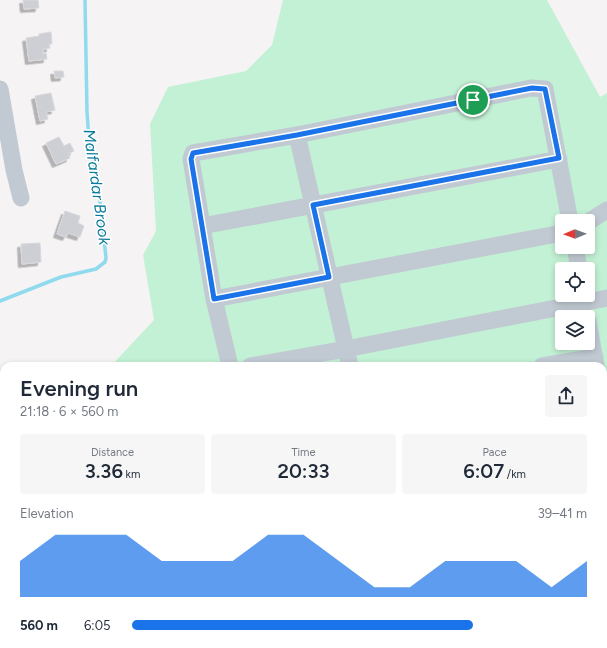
<!DOCTYPE html>
<meta charset="utf-8">
<style>
:root{--surface:#fff;--page:#f6f6f7;--text:#1f2937;--muted:#747a83;--accent:#1a73e8}
body{margin:0;font-family:Figtree,sans-serif;background:var(--page);color:var(--text);height:100vh;display:flex;flex-direction:column;font-size:15px;white-space:nowrap}
*{box-sizing:border-box;margin:0}
p{font-size:13px;color:var(--muted)}
.icon{flex:none;width:22px;height:22px;fill:none;stroke:currentColor;stroke-width:2;stroke-linecap:round;stroke-linejoin:round}
.map{position:relative;flex:1;overflow:hidden}
.panel{position:absolute;left:0px;top:362px;width:607px;height:286px;display:flex;flex-direction:column;background:var(--surface);border-radius:12px 12px 0 0;box-shadow:0 2px 6px #0003}
.panel>*{flex:none}
.needle{width:26px;rotate:269deg}
.tools{position:absolute;left:555px;top:214px;display:grid;gap:8px}
.tools a{display:grid;place-items:center;width:40px;height:40px;border-radius:4px;background:var(--surface);box-shadow:0 2px 6px #0003;font-size:20px}
.pin{position:absolute;display:grid;place-items:center;width:34px;height:34px;color:#fff;margin:-17px;border:2px solid #fff;border-radius:50%;box-shadow:0 1px 4px #0007}
.round{display:grid;place-items:center;flex:none;width:42px;height:42px;border-radius:4px;background:var(--page)}
.headline{display:flex;align-items:center;justify-content:space-between;height:68px;padding:0 20px}
h1{font-size:22px;font-weight:600;line-height:30px}
.metrics{display:grid;grid-template-columns:repeat(3,1fr);gap:6px;height:68px;padding:4px 20px}
.metrics div{display:grid;align-content:center;border-radius:4px;background:var(--page);text-align:center}
.metrics b{font-size:20px;font-weight:600}
.metrics small{font-size:11px;font-weight:400}
.metrics p{font-size:11px}
.chart{height:112px;padding:8px 20px}
.chart p{display:flex;justify-content:space-between}
.chart svg{width:100%;height:72px;margin-top:4px;fill:var(--accent);opacity:.7}
ul{padding:0 20px;list-style:none;font-size:13px}
li{display:grid;grid-template-columns:64px 48px 1fr;align-items:center;height:30px}
li i{height:10px;border-radius:5px;background:var(--accent)}
.map>svg:first-child{display:block}
</style>
<div class="map">
<svg width="607" height="648" viewBox="0 0 607 648">
<defs>
<filter id="shadow"><feDropShadow dx="-3.5" dy="3.5" stdDeviation="0" flood-color="#0004"/></filter>
</defs>
<rect width="100%" height="100%" fill="#f5f3f3"/>
<g fill="#c3f1d5" fill-rule="evenodd">
<path d="M283,0H547L600,97L607,93V648H35L34,644H603V366H111L154,320L143,255L156,231L150,124L168,87L246,71L272,45ZM562,221H588V247H562ZM562,269H588V295H562ZM562,317H588V343H562Z"/>
<path d="M4,407V460L0,435V409Z"/>
</g>
<g fill="none" stroke-linecap="round" stroke-linejoin="round">
<g stroke="#90daee" stroke-width="3.5">
<path d="M0,301L61,277L96,269L105,262L106,258L98,182L89,140L87,112L85,0"/>
<path d="M0,493L4,524"/>
<path d="M25,644V648"/>
</g>
</g>
<g fill="#cdcfd5" stroke="#d7d9de" filter="url(#shadow)">
<path d="M23,0H38L39,8L24,9Z"/>
<path d="M51,32L52,44H49L50,48L43,49V54L46,53L47,59L29,61L26,38L39,36V34Z"/>
<path d="M54,71H63L64,77L55,78Z"/>
<path d="M51,93L55,110L46,112L48,119L40,121L35,96Z"/>
<path d="M59,137L64,146L70,143L74,151L68,154L70,158L56,164L46,143Z"/>
<path d="M65,211L80,216L78,223L84,226L80,237L68,233L66,237L57,234Z"/>
<path d="M40,243L41,262L22,264L21,244Z"/>
<path d="M4,602V633L0,634V603Z"/>
</g>
<g fill="none" stroke-linecap="round" stroke-linejoin="round">
<g stroke="#c1cad2" stroke-width="17">
<path d="M0,89L14,170L21,198"/>
<path d="M297,135L350,366"/>
<path d="M588,222L607,210"/>
<path d="M202,226L559,159"/>
<path d="M575,247L579,269"/>
<path d="M214,299L562,233"/>
<path d="M588,321L596,366"/>
<path d="M230,366L214,299L191,159L193,153L297,135L531,88L545,89L570,221"/>
<path d="M250,366L346,349L607,298"/>
<path d="M542,366L595,357"/>
<path d="M603,407L607,422"/>
<path d="M603,447L607,446"/>
<path d="M603,596L607,605"/>
<path d="M528,644L541,648"/>
<path d="M581,644L583,648"/>
<path d="M136,648L158,644"/>
<path d="M408,648L409,644"/>
<path d="M435,648L440,644"/>
<path d="M493,648L498,644"/>
<path d="M598,648L607,643"/>
</g>
</g>
<g fill="none" stroke-linecap="round" stroke-linejoin="round">
<g stroke="#fff" stroke-width="8">
<path id="route" d="M532,88L545,89L559,158L313,205L329,277L214,299L191,159L193,153L297,135Z"/>
</g>
<use href="#route" stroke="#1a73e8" stroke-width="5"/>
</g>
<g text-anchor="middle" dominant-baseline="central" stroke-width="3" stroke-linejoin="round" paint-order="stroke">
<g font-size="16" font-style="italic" fill="#0c7c9b" stroke="#fff">
<text transform="translate(97 187) rotate(82)">Malfardar Brook</text>
</g>
</g>
</svg>
<div class="tools">
<a><svg class="needle" viewBox="-14 -14 28 28"><path d="M0-13l5 13h-10z" fill="#e53935"/><path d="M0 13l5-13h-10z" fill="#747a83"/></svg></a>
<a><svg class="icon" aria-label="locate" viewBox="0 0 24 24"><circle cx="12" cy="12" r="6"/><path d="M12 2v4M12 18v4M2 12h4M18 12h4"/></svg></a>
<a><svg class="icon" aria-label="layers" viewBox="0 0 24 24"><path d="M12 4l9 5-9 5-9-5zM3 14l9 5 9-5"/></svg></a>
</div>
<div class="pin" style="left:473px;top:100px;background:#1e9e55"><svg class="icon" aria-label="arrive" viewBox="0 0 24 24"><path d="M6 21V4h12l-3 4 3 4H6"/></svg></div>
<section class="panel">
<div class="headline"><div><h1>Evening run</h1><p>21:18 · 6 × 560 m</p></div><a class="round"><svg class="icon" aria-label="share" viewBox="0 0 24 24"><path d="M12 15V3M7 8l5-5 5 5M5 13v7h14v-7"/></svg></a></div>
<div class="metrics">
<div><p>Distance</p><b>3.36<small> km</small></b></div>
<div><p>Time</p><b>20:33</b></div>
<div><p>Pace</p><b>6:07<small> /km</small></b></div>
</div>
<div class="chart"><p><span>Elevation</span>39–41 m</p>
<svg viewBox="0 0 160 44" preserveAspectRatio="none"><path d="M0 44V22L10 6L20 6L30 6L40 22L50 22L60 22L70 6L80 6L90 22L100 38L110 38L120 22L130 22L140 22L150 38L160 22V44z"/></svg>
</div>
<ul>
<li><b>560 m</b>6:05<i style="width:75%"></i></li>
</ul>
</section>
</div>
